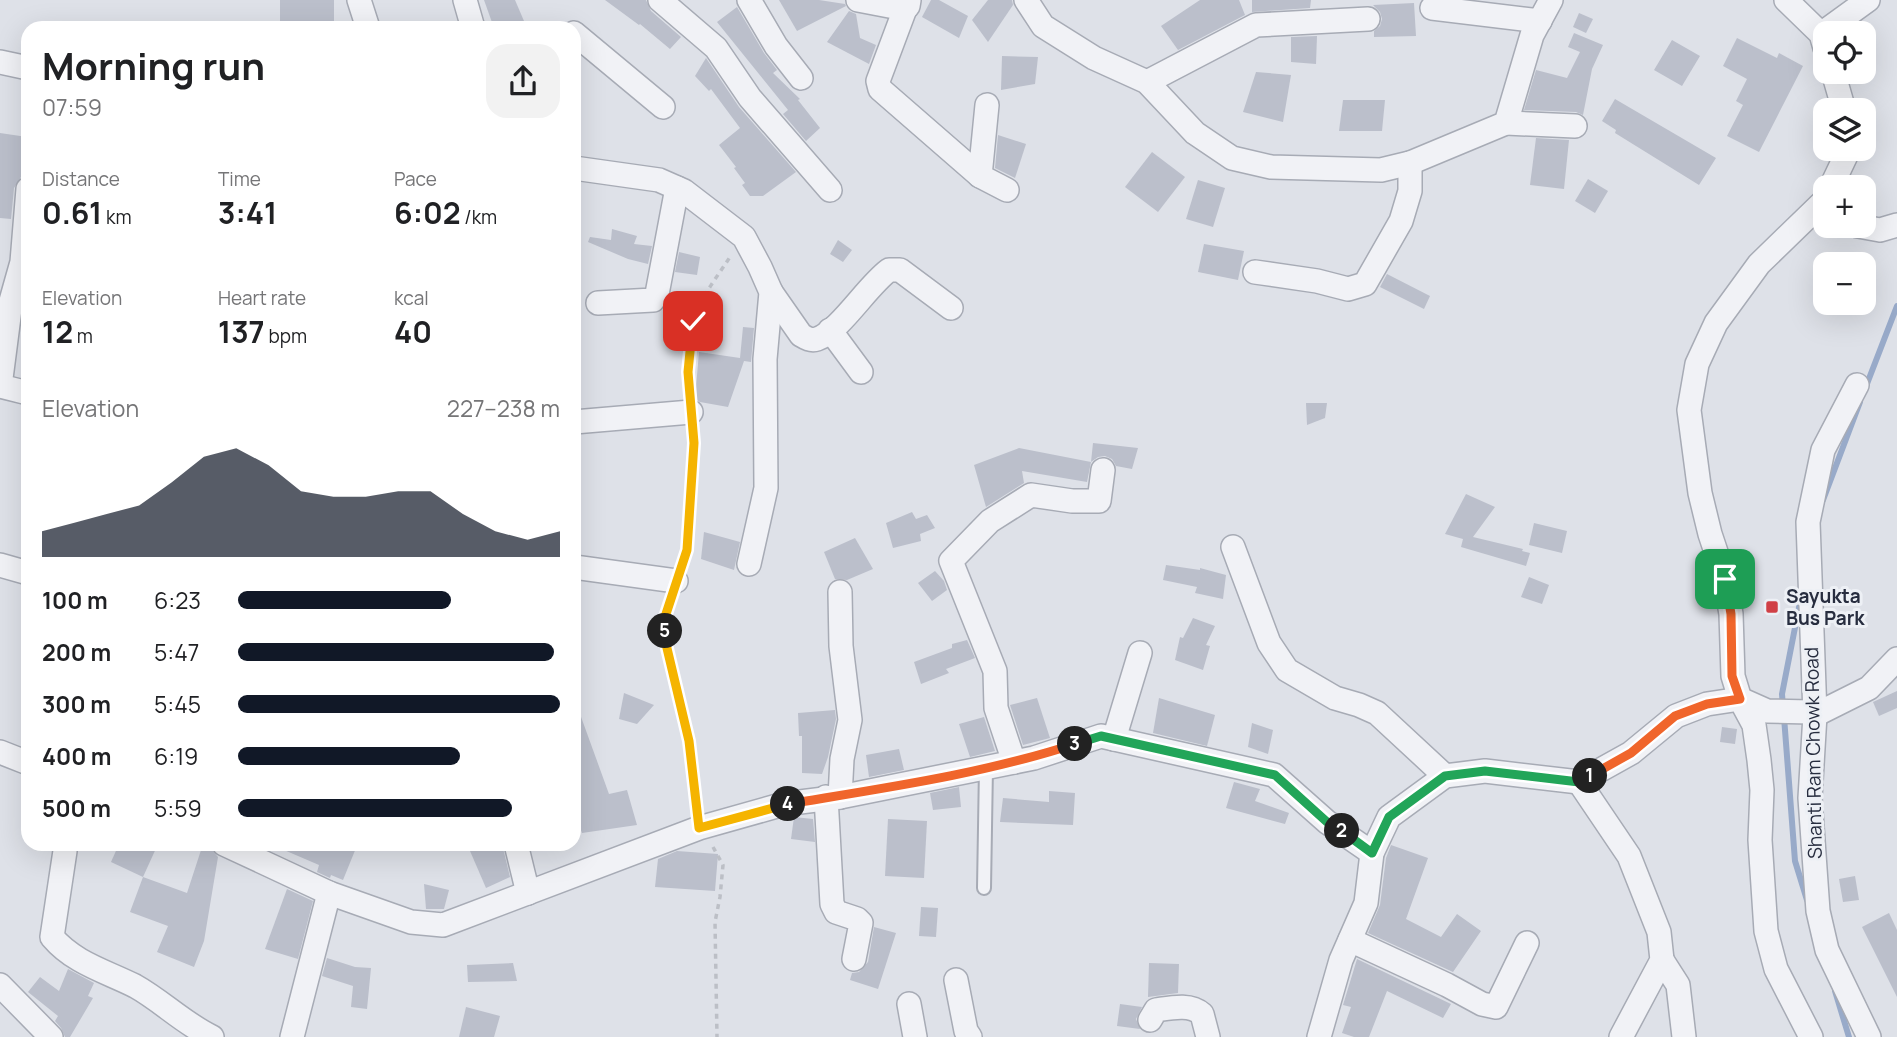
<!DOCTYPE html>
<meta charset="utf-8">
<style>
:root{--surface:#fff;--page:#f2f2f2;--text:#202124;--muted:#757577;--accent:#111827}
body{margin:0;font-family:Manrope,sans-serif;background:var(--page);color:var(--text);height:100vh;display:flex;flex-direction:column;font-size:26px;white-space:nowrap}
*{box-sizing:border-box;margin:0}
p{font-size:23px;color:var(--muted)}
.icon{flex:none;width:38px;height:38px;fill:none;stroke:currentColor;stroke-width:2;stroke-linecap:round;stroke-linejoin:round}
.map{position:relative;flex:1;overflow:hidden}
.details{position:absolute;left:21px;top:21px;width:560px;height:830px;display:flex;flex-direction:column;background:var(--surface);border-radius:21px;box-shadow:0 7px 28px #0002}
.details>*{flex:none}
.controls{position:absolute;left:1813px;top:21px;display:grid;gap:14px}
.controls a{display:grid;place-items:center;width:63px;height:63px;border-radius:14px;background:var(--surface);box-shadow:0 7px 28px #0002;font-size:35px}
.pin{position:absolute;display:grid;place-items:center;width:60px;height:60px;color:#fff;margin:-30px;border-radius:14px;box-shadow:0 4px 10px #0006}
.km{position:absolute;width:35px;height:35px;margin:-18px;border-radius:50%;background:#222;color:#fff;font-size:19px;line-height:35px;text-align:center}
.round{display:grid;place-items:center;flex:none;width:74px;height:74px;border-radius:21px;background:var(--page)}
.head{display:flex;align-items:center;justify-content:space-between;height:119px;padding:0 21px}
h1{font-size:38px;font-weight:700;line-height:52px}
.metrics{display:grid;grid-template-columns:repeat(3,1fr);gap:10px;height:119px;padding:7px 21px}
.metrics div{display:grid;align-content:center}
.metrics b{font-size:30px;font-weight:700}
.metrics small{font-size:19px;font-weight:400}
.metrics p{font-size:19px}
.chart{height:196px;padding:14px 21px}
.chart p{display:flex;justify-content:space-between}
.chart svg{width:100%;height:126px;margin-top:7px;fill:var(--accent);opacity:.7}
ul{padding:0 21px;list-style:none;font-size:23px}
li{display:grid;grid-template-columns:112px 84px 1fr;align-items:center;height:52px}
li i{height:18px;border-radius:9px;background:var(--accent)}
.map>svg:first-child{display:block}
</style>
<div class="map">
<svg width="1897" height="1037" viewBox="0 0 1897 1037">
<rect width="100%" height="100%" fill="#dee1e8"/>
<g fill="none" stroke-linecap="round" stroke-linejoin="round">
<g stroke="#98aac9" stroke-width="6">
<path d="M1865,389L1897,306"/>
<path d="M1823,500L1860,402"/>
<path d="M1783,707L1782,694L1801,597"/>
<path d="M1784,717L1795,861L1807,900"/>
<path d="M1835,991L1849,1037"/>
</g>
</g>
<g fill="#bbbfcb">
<rect x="280" y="0" width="54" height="28"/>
<path d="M484,0H515L527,28H494Z"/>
<path d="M605,0H646L651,11L681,37L670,49L640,24L639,25Z"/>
<path d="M779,0H819L845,4L846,6L797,31Z"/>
<path d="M931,0H939L968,16L959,38L922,17Z"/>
<path d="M988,0H1012L1013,5L988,42L972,20Z"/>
<path d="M1200,0H1239L1245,15L1178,50L1161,26Z"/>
<path d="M1252,0H1311L1310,8L1252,12Z"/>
<path d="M1414,3L1416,36L1374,37V31L1380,26L1382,19L1380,12L1373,5Z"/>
<path d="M737,7L764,53L777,70L773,73L800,99L798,100L820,128L806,141L783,114L788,110L717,22Z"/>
<path d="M849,11L856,14L860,38L876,45L869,64L827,42Z"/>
<path d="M1579,13L1593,19L1586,33L1573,27Z"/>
<path d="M1574,33L1603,45L1592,69L1583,115L1576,112L1524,110L1536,70L1567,78L1580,52L1568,47Z"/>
<path d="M1317,36L1316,64L1291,62V37Z"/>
<path d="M1737,38L1777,58L1779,53L1803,66L1759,152L1727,136L1743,105L1736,101L1747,79L1723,66Z"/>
<path d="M1672,40L1700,56L1682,86L1654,70Z"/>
<path d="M1002,56L1038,57L1035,84L1001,90Z"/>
<path d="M706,58L739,107L796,172L763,196H750L742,185L745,183L734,168L736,167L719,145L740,128L711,89L709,91L695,76Z"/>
<path d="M1256,72L1291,75L1283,122L1243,112Z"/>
<path d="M1615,99L1716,158L1699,185L1615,133L1616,130L1602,121Z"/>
<path d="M1343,100H1385L1382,131H1339Z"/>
<path d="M0,133L27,137L21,177L14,188L11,219L0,218Z"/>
<path d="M998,135L1026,144L1015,178L995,168Z"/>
<path d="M1536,138L1569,140L1564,189L1530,185Z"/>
<path d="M1152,152L1185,177L1158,212L1125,187Z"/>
<path d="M1588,179L1608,191L1595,213L1575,201Z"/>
<path d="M1198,180L1225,188L1213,227L1186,219Z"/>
<path d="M612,229L637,236L634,244L652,246L648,264L628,259L588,242L590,237L611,240Z"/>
<path d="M838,240L852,250L843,262L830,254Z"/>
<path d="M1204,244L1244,251L1238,280L1198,272Z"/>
<path d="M679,252L700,257L697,275L675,272Z"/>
<path d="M1387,274L1430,296L1424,309L1380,287Z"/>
<path d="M743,327L754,328L751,362L744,361L728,407L700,402L695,399L699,352L740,358Z"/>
<path d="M1306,403H1327L1325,418L1307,425Z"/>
<path d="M1093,443L1138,448L1132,469L1116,466L1112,459L1105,456L1098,457L1091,462Z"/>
<path d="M1019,448L1091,462L1087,482L1022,471L1024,483L986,507L974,465Z"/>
<path d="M1466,494L1495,507L1473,537L1523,549L1522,551L1530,553L1526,566L1461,547L1463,539L1445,534Z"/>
<path d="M912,512L916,519L927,515L935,528L920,534L921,541L893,548L886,523Z"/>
<path d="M1534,523L1567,531L1562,553L1529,545Z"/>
<path d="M704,532L740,542L734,570L701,559Z"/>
<path d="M855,538L873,569L847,580L835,579L824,552Z"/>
<path d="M1166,565L1200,570V568L1226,575L1223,599L1195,593L1197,587L1163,580Z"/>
<path d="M935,571L944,581L947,590L932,601L918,583Z"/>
<path d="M1529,577L1549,585L1542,604L1521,597Z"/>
<path d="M1193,618L1215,626L1206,645L1210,646L1203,670L1175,660L1180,637L1183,638Z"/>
<path d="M967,640L975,658L946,669L949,673L921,684L914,662L952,648V644Z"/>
<path d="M1897,691V708L1879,716L1873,702Z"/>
<path d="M624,693L654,705L637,724L619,719Z"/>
<path d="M1037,698L1050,738L1023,745L1010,705Z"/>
<path d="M1159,698L1215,715L1207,746L1153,733Z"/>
<path d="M574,703H576L609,794L627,790L637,825L582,833L574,812Z"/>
<path d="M835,710L836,719L828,757L822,774L802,773V736H799L798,713Z"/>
<path d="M984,717L995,751L970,757L959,724Z"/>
<path d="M1252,723L1273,730L1268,754L1248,747Z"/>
<path d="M1722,727L1737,729L1735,744L1720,742Z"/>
<path d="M899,749L904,770L869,777L866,755Z"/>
<path d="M1234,782L1260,789L1255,801L1289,813L1285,824L1226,808Z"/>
<path d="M959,787L961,807L933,810L930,793Z"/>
<path d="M1049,791L1075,793L1073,825L1000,822L1003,798L1049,802Z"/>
<path d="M794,817L813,819L815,842L791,839Z"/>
<path d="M888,819L927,821L924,878L885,876Z"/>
<path d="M119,844H158L143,877L111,862Z"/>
<path d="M270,844H347L356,848L343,880L331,875L330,878L317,872L319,865Z"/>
<path d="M467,844H502L510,877L486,888Z"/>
<path d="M1391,845L1428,858L1406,919L1441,937L1457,914L1481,931L1453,972L1368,933L1380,905L1386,858Z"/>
<path d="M202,847L211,849L218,857L204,941L194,967L157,952L168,926L130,912L143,877L187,893Z"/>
<path d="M677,851L718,854L715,891L655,887L658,859Z"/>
<path d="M1855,876L1859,900L1843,902L1839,879Z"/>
<path d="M424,884L449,890L444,909H426Z"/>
<path d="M287,889L313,901L298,959L265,949Z"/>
<path d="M921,907L938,908L936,937L919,936Z"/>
<path d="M1889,913L1897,930V997L1862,927Z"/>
<path d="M874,927L896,933L878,989L850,980L852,973L859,972L868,962Z"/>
<path d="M327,958L355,967L371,968L367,1009L351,1007L353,986L322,976Z"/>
<path d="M1357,959L1451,1004L1443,1018L1387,991L1369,1037H1354L1342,1033L1351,1007L1343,1005Z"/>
<path d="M513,963L517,981L468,982L467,965Z"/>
<path d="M1149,963L1179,964L1178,993L1148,997Z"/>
<path d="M68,969L94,983L88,996L93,998L70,1037H65L61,1028L55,1021L58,1016L28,992L40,977L59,991Z"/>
<path d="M1120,1004L1142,1007L1136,1019L1140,1029L1117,1026Z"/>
<path d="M466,1007L500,1016L494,1037H459Z"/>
</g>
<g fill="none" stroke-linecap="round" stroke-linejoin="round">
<g stroke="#a7abb5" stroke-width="16">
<path id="service" d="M984,888L986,767"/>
</g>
<g stroke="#a7abb5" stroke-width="26">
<g id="minor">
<path d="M359,0L368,28"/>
<path d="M465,0L473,28"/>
<path d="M660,0L716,48L750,98L830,190"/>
<path d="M749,0L776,46L801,78"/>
<path d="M858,0L905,9L908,6L909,0"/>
<path d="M1026,0L1043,26L1094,58L1147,82L1195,133L1232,158L1271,167L1381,170L1410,163L1506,123L1532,35L1551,0"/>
<path d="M1786,0L1821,34L1825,48"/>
<path d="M1432,8L1540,21"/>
<path d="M905,9L878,81L880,89L980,176"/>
<path d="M574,33L663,107"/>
<path d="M1821,34L1868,0"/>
<path d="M0,62L28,68"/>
<path d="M1833,72L1844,110"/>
<path d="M1147,82L1256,25L1368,19"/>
<path d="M987,105L980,176L1007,190"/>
<path d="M1506,123L1575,126"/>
<path d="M574,168L659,180L684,191L744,237L760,267L771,292L765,359L766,488L749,564"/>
<path d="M1831,187L1849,149"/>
<path d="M1825,200L1759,264L1716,323L1697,364L1689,410L1700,493L1710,534L1725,579L1731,614L1733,676L1740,699L1767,711L1810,712L1815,715L1869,688L1897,659"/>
<path d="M1858,226L1880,230L1897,225"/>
<path d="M1255,272L1317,281L1348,289L1365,284L1401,221L1410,191V163"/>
<path d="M771,292L801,335C806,338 811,341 817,339C840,331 867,286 889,270H900L951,308"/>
<path d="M598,303L653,300L657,294L677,188"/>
<path d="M830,330L861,372"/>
<path d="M1857,385L1823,450L1808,522L1815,715L1810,798L1818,911L1827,950L1869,1037"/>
<path d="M0,386L11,301L22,262L28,189"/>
<path d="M0,386L28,393"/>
<path d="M574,422L691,412"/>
<path d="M1233,547L1269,643L1287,670L1335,698L1359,705L1377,713L1445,776"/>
<path d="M0,565L28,573"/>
<path d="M574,567L676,581"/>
<path d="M840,592L841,646L850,720L842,759L840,797"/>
<path d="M1114,739L1140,653"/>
<path d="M0,752L28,763"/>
<path d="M1014,762L996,708L995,671L951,561L990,521L1031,495L1072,501H1099L1103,470"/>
<path d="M1579,782L1629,856L1659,932L1662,960L1621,1037"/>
<path d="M826,797L832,904L836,912L857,919L861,923L854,959"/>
<path d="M224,844L329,893L411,922L443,925L699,828L784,804L840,797L1034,758L1101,736L1274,775L1327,822L1372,853"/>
<path d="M516,844L528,893"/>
<path d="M65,851L52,937C74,963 105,971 135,986C162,1001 183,1023 212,1037"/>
<path d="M1350,940L1447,985L1482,1004L1496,1007L1527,943"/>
<path d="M1662,960L1678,985L1684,1037"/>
<path d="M956,980L966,1031L970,1037"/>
<path d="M0,985L51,1037"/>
<path d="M909,1004L915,1037"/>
<path d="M1150,1020L1156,1010C1170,1008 1190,1003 1202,1014L1208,1037"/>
<path d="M292,1037L329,893"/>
<path d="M1319,1037L1341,960L1366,903L1372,853L1389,817L1445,776L1485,771L1579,782L1631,753L1676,716L1707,704L1740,699L1754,725L1759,760L1762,790L1760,840L1766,931L1776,969L1811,1037"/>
</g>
</g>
<g stroke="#bcbfc6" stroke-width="3.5" stroke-dasharray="5 5" stroke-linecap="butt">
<path d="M690,393C688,372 687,339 693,320C701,297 717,277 730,257"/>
<path d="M682,563L687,549L693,432"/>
<path d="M670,600C657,646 679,693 688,738C693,761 694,786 697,809"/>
<path d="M713,847L723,865L720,897L715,922L717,1037"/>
</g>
<use href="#service" stroke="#f1f2f6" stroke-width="12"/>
<use href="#minor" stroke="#f1f2f6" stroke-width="23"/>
</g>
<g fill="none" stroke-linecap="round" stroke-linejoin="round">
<g stroke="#fff" stroke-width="14">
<path id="split-1" d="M1590,776L1631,753L1675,716L1707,704L1740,699L1732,676L1731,614L1725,579"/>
</g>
<g stroke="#fff" stroke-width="14">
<path id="split-2" d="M1342,831L1372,853L1389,817L1445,776L1485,771L1579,782L1590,776"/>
</g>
<g stroke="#fff" stroke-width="14">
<path id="split-3" d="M1075,744L1101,736L1275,775L1327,822L1342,831"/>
</g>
<g stroke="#fff" stroke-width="14">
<path id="split-4" d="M788,804C884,788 983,774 1075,744"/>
</g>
<g stroke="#fff" stroke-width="14">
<path id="split-5" d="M665,631L666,644L689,741L699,828L788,804"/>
</g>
<g stroke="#fff" stroke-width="14">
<path id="split-6" d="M665,631V617L687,550L694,443L688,372L693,321"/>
</g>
<use href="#split-1" stroke="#f0652b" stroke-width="9"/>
<use href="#split-2" stroke="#22a559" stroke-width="9"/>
<use href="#split-3" stroke="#22a559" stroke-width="9"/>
<use href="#split-4" stroke="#f0652b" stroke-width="9"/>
<use href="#split-5" stroke="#f5b400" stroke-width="9"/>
<use href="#split-6" stroke="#f5b400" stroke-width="9"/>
</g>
<rect fill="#d04046" stroke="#edf0f5" stroke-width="2.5" x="1765" y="600" width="14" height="14" rx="3.5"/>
<g text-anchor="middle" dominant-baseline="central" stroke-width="6" stroke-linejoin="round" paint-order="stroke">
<g font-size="19" font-weight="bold" fill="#272d3f" stroke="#edf0f5" text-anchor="start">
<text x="1786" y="596">Sayukta<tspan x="1786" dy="22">Bus Park</tspan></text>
</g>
<g font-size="19" fill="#272d3f" stroke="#edf0f5">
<text transform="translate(1813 753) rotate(-91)">Shanti Ram Chowk Road</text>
</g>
</g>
</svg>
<div class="controls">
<a><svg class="icon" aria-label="locate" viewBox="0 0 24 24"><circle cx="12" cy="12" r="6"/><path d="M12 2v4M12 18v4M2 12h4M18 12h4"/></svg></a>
<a><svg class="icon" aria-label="layers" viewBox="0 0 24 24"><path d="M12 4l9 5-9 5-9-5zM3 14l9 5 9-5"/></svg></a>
<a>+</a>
<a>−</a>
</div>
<div class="pin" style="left:1725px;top:579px;background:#1e9e55"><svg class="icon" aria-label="arrive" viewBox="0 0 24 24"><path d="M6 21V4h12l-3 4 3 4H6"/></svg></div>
<div class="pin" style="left:693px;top:321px;background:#d93025"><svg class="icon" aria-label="check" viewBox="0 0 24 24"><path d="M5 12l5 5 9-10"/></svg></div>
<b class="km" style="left:1590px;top:776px">1</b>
<b class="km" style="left:1342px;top:831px">2</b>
<b class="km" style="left:1075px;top:744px">3</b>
<b class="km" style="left:788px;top:804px">4</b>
<b class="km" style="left:665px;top:631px">5</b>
<section class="details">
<div class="head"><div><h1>Morning run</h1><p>07:59</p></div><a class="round"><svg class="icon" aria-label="share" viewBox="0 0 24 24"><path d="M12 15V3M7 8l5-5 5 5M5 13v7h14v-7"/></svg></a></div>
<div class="metrics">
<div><p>Distance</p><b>0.61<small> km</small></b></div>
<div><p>Time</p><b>3:41</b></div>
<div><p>Pace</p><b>6:02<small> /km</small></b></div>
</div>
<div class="metrics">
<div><p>Elevation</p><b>12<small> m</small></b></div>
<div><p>Heart rate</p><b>137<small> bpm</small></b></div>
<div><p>kcal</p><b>40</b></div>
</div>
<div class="chart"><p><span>Elevation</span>227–238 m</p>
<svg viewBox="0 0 160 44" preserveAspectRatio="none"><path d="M0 44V35L10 32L20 29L30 26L40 18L50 9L60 6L70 12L80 21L90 23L100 23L110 21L120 21L130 29L140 35L150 38L160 35V44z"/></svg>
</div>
<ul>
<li><b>100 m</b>6:23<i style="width:66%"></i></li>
<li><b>200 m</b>5:47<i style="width:98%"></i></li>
<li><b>300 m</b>5:45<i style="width:100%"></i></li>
<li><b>400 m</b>6:19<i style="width:69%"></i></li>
<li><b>500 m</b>5:59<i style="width:85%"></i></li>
</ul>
</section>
</div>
